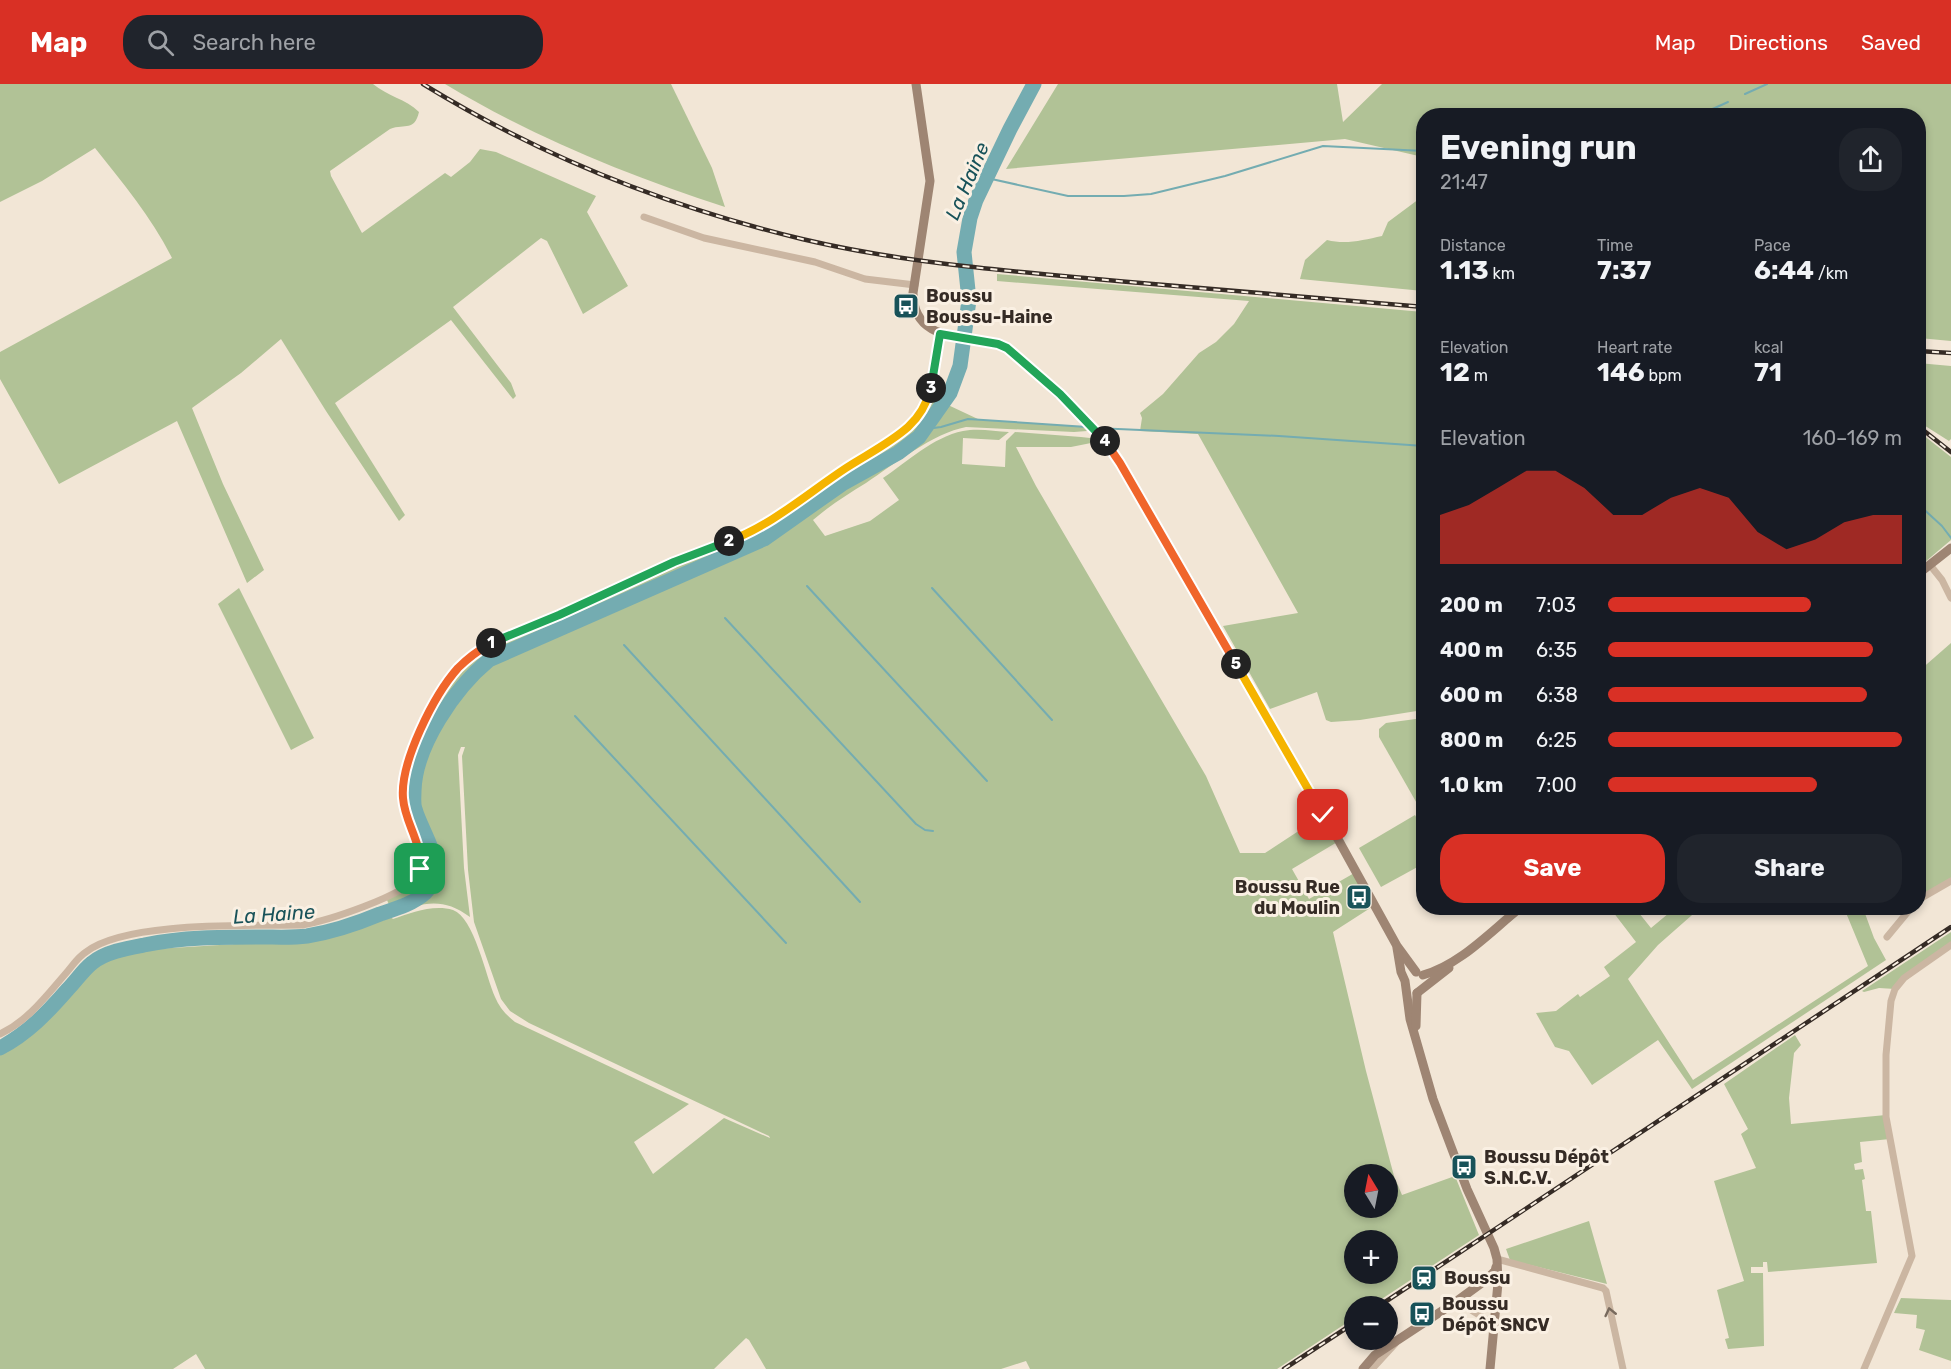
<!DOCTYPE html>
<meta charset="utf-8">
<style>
:root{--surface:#171b24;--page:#20242c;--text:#f1f3f6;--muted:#9ea1a6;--accent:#d93025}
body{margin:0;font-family:Rubik,sans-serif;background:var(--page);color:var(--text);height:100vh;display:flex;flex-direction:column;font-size:22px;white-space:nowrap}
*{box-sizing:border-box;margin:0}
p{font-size:20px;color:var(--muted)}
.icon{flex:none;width:33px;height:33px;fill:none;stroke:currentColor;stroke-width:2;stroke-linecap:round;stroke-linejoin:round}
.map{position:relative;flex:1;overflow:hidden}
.drawer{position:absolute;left:1416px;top:24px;width:510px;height:807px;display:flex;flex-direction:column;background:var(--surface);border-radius:24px;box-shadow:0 3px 9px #0003}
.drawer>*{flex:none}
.needle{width:39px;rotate:350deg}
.controls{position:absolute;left:1344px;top:1080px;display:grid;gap:12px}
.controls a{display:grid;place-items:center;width:54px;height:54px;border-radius:50%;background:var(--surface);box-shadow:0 3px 9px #0003;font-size:30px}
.pin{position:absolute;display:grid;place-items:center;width:51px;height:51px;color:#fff;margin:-26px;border-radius:12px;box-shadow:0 3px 9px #0006}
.km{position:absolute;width:30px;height:30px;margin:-15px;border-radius:50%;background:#222;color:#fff;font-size:16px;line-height:30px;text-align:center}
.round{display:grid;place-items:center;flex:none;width:63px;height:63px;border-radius:24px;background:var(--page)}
.head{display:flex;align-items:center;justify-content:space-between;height:102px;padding:0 24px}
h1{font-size:33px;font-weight:700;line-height:45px}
.figures{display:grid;grid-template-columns:repeat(3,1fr);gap:9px;height:102px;padding:6px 24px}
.figures div{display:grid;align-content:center}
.figures b{font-size:26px;font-weight:700}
.figures small{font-size:16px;font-weight:400}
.figures p{font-size:16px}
.chart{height:168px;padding:12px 24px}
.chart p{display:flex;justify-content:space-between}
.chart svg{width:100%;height:108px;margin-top:6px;fill:var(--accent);opacity:.7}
.action{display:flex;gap:12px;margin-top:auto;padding:12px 24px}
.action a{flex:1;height:69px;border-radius:24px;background:var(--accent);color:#fff;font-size:24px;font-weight:700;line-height:69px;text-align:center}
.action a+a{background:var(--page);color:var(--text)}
ul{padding:0 24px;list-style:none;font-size:20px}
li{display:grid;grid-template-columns:96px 72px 1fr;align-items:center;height:45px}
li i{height:15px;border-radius:8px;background:var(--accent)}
header{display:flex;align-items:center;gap:36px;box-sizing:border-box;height:84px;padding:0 30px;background:var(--accent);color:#fff}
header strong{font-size:28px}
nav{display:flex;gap:33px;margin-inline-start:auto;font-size:21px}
.search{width:420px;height:54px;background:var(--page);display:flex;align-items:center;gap:15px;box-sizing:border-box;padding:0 21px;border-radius:24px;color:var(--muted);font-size:22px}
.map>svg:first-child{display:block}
</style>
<header>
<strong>Map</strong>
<div class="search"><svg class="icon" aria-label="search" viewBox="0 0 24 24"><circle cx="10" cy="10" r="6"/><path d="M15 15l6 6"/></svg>Search here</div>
<nav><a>Map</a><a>Directions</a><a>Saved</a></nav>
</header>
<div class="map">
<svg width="1951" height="1285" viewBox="0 0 1951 1285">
<rect width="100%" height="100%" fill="#f2e6d6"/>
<g fill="#b1c296" fill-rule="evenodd">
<path d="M0,0H373C387,12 406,15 419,28C414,48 406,39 390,45L330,87L331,92L362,149L445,89L451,93L470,78L480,65L496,68L596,112L587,128L628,202L583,230L547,157L541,154L453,223L511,299L516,312L513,315L451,236L335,319L405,431L399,437L326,327L281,255L241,289L192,324L223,400L264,486L247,499L177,337L59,400L0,295V268L172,174C152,134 123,99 95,64L42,97L0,118Z"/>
<path d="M445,0H671L712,84L725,123C627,91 533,53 445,0Z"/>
<path d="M1058,0H1337L1343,38L1382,0H1951V257L1919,254L1918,32H1424L1423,73L1345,55L1006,85Z"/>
<path d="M1423,112V207L1300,195L1305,176L1327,156C1346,161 1363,156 1382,152L1388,138Z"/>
<path d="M997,190L1423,228V626L1360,636L1331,638L1326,636L1317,608L1270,625L1223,542L1298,529L1198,350L1140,347L1142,334L1140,329L1163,310L1199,269L1216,258L1234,240L1249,217L997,197Z"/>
<path d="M1918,279L1951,282V355L1949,357L1919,338Z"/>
<path d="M931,313L980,336L1086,343L1087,347L1074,348L966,343C934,349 894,380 866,399C848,410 829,422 813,436L825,452L870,437L899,416L883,394C907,378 933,353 963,347C977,344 994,347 1009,348L999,356L963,354L962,380L1005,383L1006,357L1015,348L1081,353L1090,354L1096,358L1071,363H1016L1036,402L1206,692L1240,769H1265L1323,731L1339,757L1292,785L1309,815L1356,788L1375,821L1333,848L1366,987L1394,1092L1402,1111L1455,1092L1479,1151L1371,1222H1354V1234L1277,1285H1030L1026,1277L1001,1285H766L749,1256L746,1254L714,1285H205L196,1270L173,1285H0V968L25,955L36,946L97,879L115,872L155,865L301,856L339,850L390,832L393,835C411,829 433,820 453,826C474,833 486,893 495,913C499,923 506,931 515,938L689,1020L634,1058L653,1090L724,1034L770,1054L769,1052L529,939L510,927L501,915L474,838L468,786L462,672L465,663H461L458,671L464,784L470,833C443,813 423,818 393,830L387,816C398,806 415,806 422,790C429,773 409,738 406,719C400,677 436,613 464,584C473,574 485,566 497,559L572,528L660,486L747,453L904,350L918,338ZM1354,1090H1388V1124H1354ZM1354,1156H1388V1190H1354Z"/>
<path d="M1918,347L1951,373V456L1919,483Z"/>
<path d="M239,504L314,654L291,666L218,520Z"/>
<path d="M1951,559V797L1919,816V587Z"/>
<path d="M1423,634H1424L1423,730L1379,653V645L1386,639Z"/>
<path d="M1415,731L1423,746V780L1381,803L1359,764Z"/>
<path d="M1610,824H1635L1651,844L1675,824H1700L1658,861L1628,895L1693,996L1868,882L1844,824H1863L1874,854L1886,876L1692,1005L1658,956L1592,1001L1569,967L1555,963L1536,929L1556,927L1578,910L1580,913L1610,892L1604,883L1636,858Z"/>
<path d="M1951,848V861L1895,905L1879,904L1864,908L1862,907Z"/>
<path d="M1795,951L1801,961L1794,969L1789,1014L1791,1040L1886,1031L1890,1055L1860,1058L1862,1078L1854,1080L1855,1086L1863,1085L1865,1095L1862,1096L1866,1127H1871L1877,1179L1768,1188L1767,1178H1763V1183H1751V1189H1763L1764,1262L1728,1265L1725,1255L1729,1254L1717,1206L1744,1197L1714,1097L1756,1084L1741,1050L1748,1045L1724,1000Z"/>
<path d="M1589,1137L1607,1200L1510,1176L1506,1165Z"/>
<path d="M1901,1214L1951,1216V1277L1919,1266L1925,1246L1916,1244L1917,1231L1894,1229Z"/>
</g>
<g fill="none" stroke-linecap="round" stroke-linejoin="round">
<g stroke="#74acb1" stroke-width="2">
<path d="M1745,10L1767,0"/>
<path d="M1697,32L1728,18"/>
<path d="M987,94L1068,112H1124L1151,110L1225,92L1323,62L1424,67"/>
<path d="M1095,344L1279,352L1424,362"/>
<path d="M926,345L941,343L968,335L1087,343"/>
<path d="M1918,420L1942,442L1951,454"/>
<path d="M807,502L987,697"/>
<path d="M932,504L1052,636"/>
<path d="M725,534L916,740L925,746L933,747"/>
<path d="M624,561L860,818"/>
<path d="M575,632L786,859"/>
</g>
<path stroke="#74acb1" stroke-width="15" d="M0,964C28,949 47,929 68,905C76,897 83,886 92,879C105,868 128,864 144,861C182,853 222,853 261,853C276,853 292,854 307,852C332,848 356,840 380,830C395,825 413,820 425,809C451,784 422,751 415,725C413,720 414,712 414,707C415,662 455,604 489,576L764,455L842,400L898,369L919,353L950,309L960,282L969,216L964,168L970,134L976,116L1010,45L1034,0"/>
<g stroke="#cbb6a2" stroke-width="7">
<path d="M644,133L704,154L815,178L865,195L915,201"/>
<path d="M1930,481L1942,496L1951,514"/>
<path d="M1918,816L1951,797"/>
<path d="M1887,853L1911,824"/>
<path d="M0,950C28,937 47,911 67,888C73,881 78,873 86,868C125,837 250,842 302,841C326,837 405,812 417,792C432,767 404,739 403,714C400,668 444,588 483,564C505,549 533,542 558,531C597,515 634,495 673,479C697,469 722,462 745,451C781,434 813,405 846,384C871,368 903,354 920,329C935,306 936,277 940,250"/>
<path d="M1497,1175L1603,1204L1606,1207L1623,1285"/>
<path d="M1457,1217L1495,1241"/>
<path d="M1372,1285L1395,1260"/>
<path d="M1864,1285L1912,1172L1886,1033V971L1891,917L1895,905L1904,894L1951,861"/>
</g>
<g stroke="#9e8573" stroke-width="9">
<path d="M916,0L930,97L913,209C913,263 975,249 1007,264C1048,300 1088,335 1121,379L1339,757L1397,862L1416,888"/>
<path d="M1918,490L1951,464"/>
<path d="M1397,864L1401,888L1405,897L1410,935L1433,1015L1467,1105L1494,1164L1497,1175L1498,1199L1490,1285"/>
<path d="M1423,891C1460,881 1491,847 1520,824"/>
<path d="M1417,909L1449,884"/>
<path d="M1416,942L1417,909"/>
<path d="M1363,1285L1375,1271L1457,1217L1487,1195L1495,1187L1496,1183"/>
</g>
<g stroke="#352b25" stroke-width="4.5">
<g id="rail">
<path d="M423,0C540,72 669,123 802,155C899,178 998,186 1096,195C1205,205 1314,214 1424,223"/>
<path d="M1918,267L1951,269"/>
<path d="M1918,342L1951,368"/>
<path d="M1379,1222L1951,843"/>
<path d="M1284,1285L1354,1239"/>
</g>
</g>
<use href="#rail" stroke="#faf0e3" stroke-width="2" stroke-dasharray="7" stroke-linecap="butt"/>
</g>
<defs><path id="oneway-chevron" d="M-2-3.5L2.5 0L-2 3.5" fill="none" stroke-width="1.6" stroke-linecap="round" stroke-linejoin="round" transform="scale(1.5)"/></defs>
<use stroke="#786a5d" href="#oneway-chevron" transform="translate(1610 1228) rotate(-103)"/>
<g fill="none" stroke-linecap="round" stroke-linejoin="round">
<g stroke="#fff" stroke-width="12">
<path id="split-1" d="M420,785C422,757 405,740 403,714C400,678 434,611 458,584C468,574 479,566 491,559"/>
</g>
<g stroke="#fff" stroke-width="12">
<path id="split-2" d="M491,559L559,531L674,478L729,457"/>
</g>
<g stroke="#fff" stroke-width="12">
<path id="split-3" d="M729,457C772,441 808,409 846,384C866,371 890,359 908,343C919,333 927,319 931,304"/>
</g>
<g stroke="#fff" stroke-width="12">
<path id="split-4" d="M931,304L940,250L998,260L1007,264L1060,310L1105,357"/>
</g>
<g stroke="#fff" stroke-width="12">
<path id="split-5" d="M1105,357L1120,379L1236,580"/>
</g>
<g stroke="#fff" stroke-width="12">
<path id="split-6" d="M1236,580L1323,731"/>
</g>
<use href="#split-1" stroke="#f0652b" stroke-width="8"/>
<use href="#split-2" stroke="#22a559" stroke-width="8"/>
<use href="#split-3" stroke="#f5b400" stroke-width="8"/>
<use href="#split-4" stroke="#22a559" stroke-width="8"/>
<use href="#split-5" stroke="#f0652b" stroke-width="8"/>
<use href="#split-6" stroke="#f5b400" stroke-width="8"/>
</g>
<defs>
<g id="bus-square" transform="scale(1.35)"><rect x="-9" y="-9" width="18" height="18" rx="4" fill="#185259" stroke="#faf0e3"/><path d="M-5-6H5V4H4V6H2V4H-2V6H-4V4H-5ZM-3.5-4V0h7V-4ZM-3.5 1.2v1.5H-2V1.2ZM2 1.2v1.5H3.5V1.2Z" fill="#fff"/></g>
<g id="station-square" transform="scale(1.35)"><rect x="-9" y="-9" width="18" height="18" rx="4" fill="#185259" stroke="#faf0e3"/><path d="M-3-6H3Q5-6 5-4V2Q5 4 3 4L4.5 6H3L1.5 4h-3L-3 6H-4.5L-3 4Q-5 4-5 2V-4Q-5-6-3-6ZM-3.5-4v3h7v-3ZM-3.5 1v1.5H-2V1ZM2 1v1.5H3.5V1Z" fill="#fff"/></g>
</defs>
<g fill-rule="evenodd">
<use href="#bus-square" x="906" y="222"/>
<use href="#bus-square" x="1359" y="813"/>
<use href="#bus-square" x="1464" y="1083"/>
<use href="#station-square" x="1424" y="1194"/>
<use href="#bus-square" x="1422" y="1230"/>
</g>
<g text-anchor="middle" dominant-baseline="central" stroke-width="6" stroke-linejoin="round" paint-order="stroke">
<g font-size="18" font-weight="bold" fill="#352b25" stroke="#faf0e3" text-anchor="start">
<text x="926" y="212">Boussu<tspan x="926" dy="21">Boussu-Haine</tspan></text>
<text x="1340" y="803" text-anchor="end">Boussu Rue<tspan x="1340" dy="21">du Moulin</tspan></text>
<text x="1484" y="1073">Boussu Dépôt<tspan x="1484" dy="21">S.N.C.V.</tspan></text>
<text x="1444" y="1194">Boussu</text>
<text x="1442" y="1220">Boussu<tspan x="1442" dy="21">Dépôt SNCV</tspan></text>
</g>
<g font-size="20" font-style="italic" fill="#185259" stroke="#faf0e3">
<text transform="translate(967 97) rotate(-67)">La Haine</text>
<text transform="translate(274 830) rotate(-4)">La Haine</text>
</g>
</g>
</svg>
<div class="controls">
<a><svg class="needle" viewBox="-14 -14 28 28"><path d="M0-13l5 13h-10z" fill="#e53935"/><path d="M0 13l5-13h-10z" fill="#9ea1a6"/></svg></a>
<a>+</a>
<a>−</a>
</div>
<div class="pin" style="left:420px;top:785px;background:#1e9e55"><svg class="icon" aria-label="arrive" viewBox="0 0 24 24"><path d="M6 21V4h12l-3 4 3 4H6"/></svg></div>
<div class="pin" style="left:1323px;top:731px;background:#d93025"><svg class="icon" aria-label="check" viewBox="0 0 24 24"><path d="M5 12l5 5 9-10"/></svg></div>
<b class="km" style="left:491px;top:559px">1</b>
<b class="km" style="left:729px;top:457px">2</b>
<b class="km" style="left:931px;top:304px">3</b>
<b class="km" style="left:1105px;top:357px">4</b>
<b class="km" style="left:1236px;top:580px">5</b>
<section class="drawer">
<div class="head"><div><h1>Evening run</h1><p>21:47</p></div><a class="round"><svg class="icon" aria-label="share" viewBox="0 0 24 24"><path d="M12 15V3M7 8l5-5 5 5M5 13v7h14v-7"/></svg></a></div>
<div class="figures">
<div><p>Distance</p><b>1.13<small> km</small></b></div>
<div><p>Time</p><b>7:37</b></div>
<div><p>Pace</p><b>6:44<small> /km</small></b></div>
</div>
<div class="figures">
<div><p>Elevation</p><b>12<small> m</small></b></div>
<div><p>Heart rate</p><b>146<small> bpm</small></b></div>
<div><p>kcal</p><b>71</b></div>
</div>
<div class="chart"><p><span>Elevation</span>160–169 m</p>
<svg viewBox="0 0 160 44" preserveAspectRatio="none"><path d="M0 44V24L10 20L20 13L30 6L40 6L50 13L60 24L70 24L80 17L90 13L100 17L110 31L120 38L130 34L140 27L150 24L160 24V44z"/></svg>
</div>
<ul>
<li><b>200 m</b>7:03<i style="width:69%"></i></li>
<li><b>400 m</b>6:35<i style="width:90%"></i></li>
<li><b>600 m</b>6:38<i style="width:88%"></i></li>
<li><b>800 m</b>6:25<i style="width:100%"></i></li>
<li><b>1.0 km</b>7:00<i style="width:71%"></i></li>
</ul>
<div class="action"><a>Save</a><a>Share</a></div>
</section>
</div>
